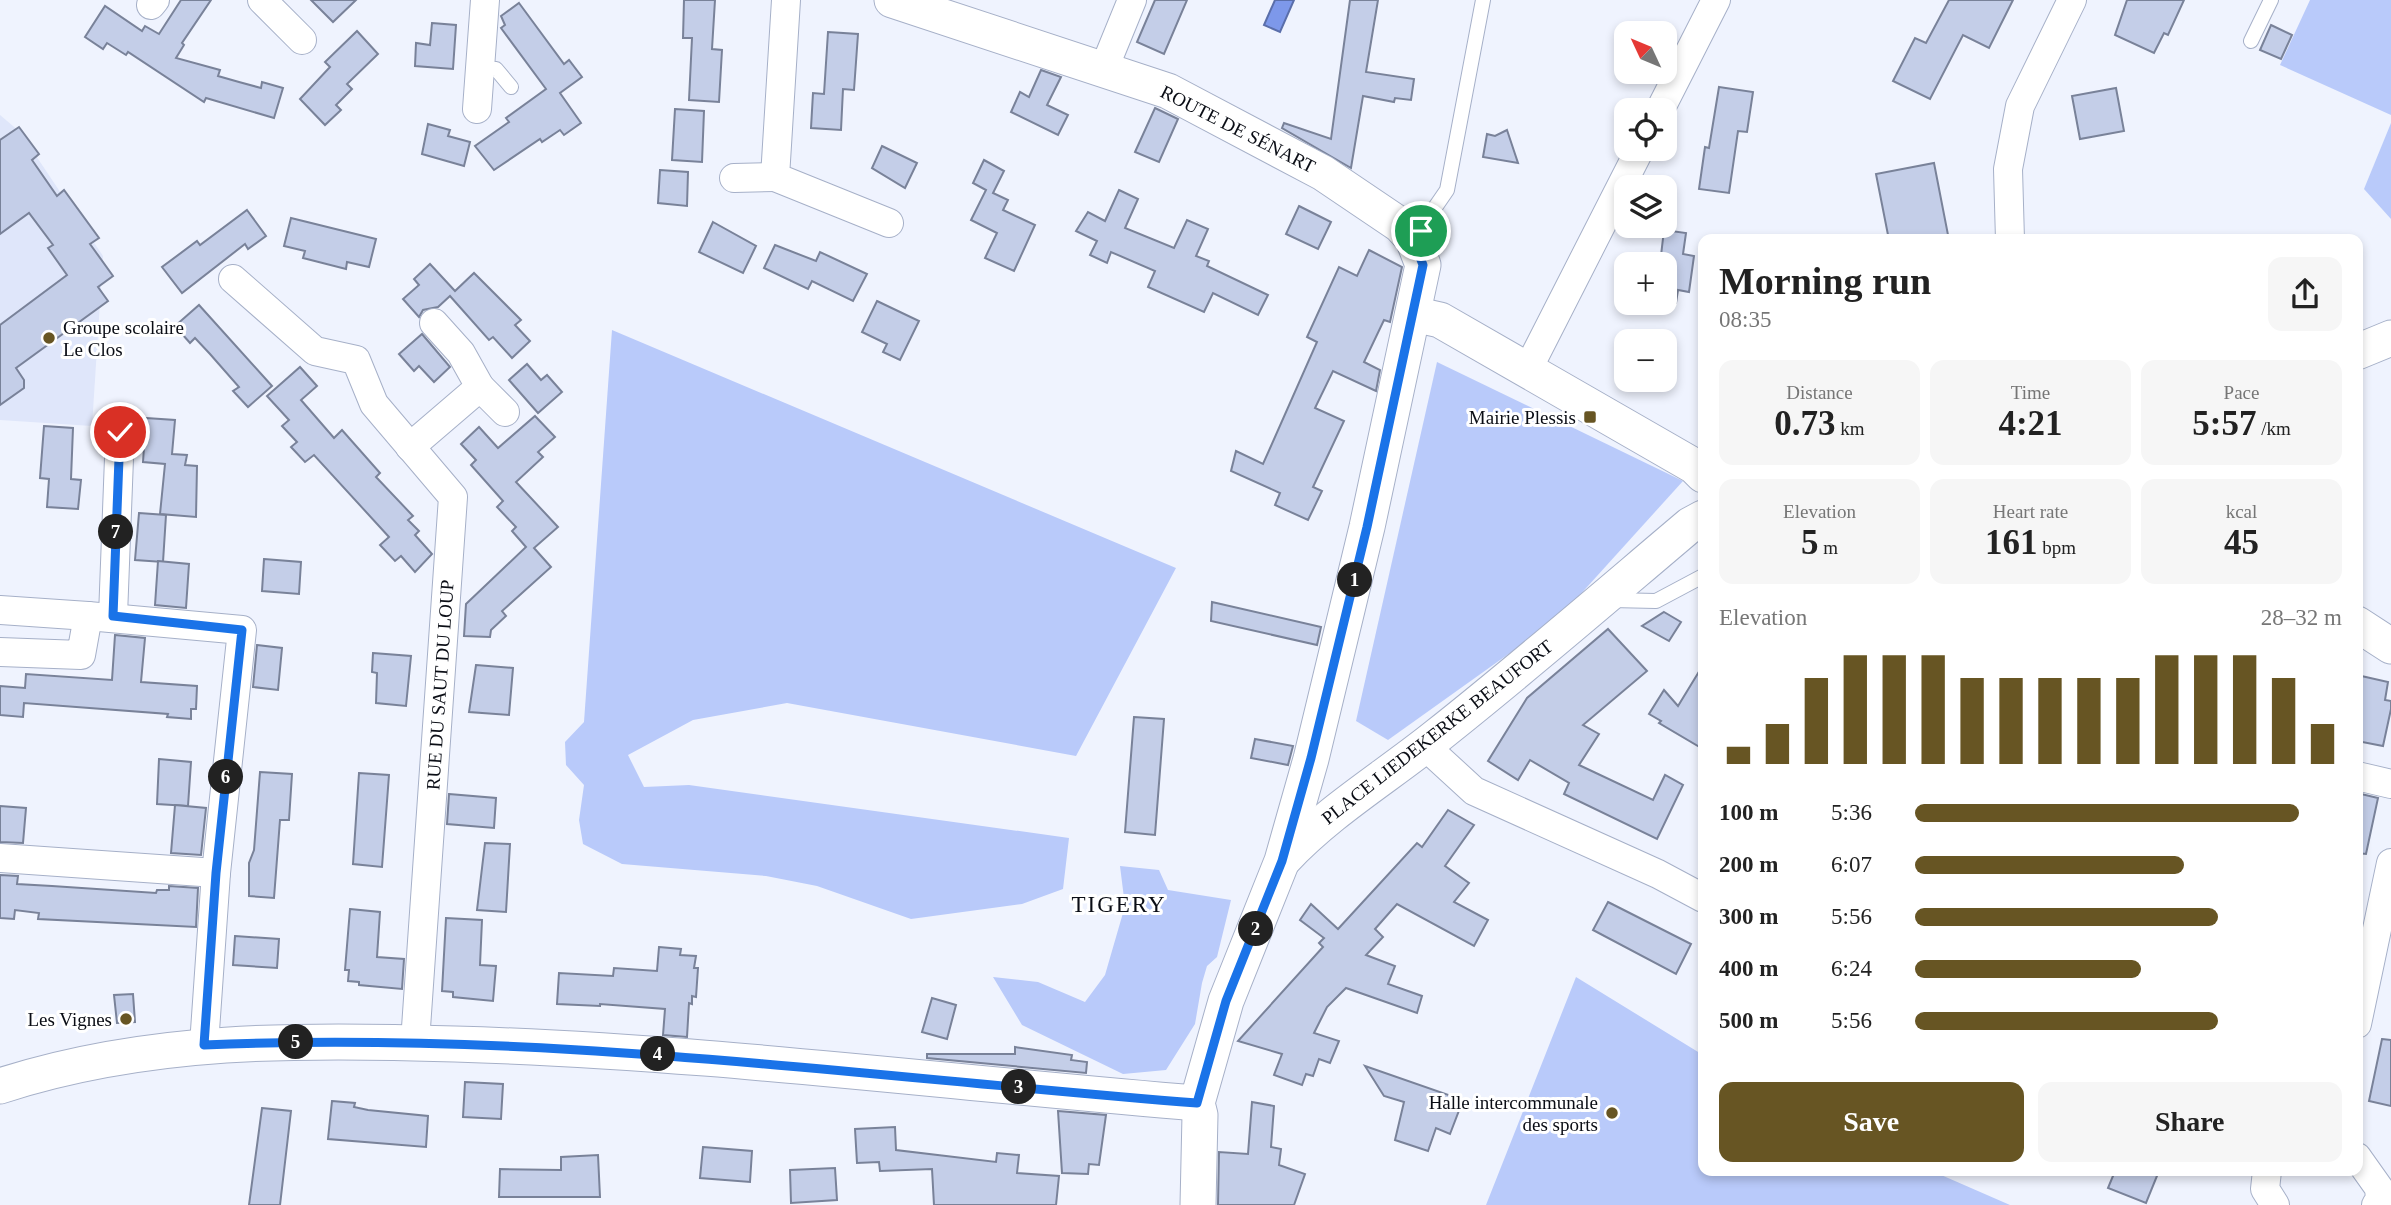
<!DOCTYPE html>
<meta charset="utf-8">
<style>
:root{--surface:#fff;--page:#f6f6f6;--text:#222;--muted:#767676;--accent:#675523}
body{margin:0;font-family:"Times New Roman",serif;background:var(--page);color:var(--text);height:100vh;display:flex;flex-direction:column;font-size:26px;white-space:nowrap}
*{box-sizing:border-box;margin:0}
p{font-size:23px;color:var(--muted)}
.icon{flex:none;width:38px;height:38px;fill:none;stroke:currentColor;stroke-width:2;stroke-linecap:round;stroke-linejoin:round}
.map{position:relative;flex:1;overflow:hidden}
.sheet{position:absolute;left:1698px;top:234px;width:665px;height:942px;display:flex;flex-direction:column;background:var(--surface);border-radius:14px;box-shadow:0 4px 10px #0003}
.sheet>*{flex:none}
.needle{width:46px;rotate:314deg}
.fabs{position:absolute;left:1614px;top:21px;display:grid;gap:14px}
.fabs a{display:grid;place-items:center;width:63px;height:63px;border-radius:14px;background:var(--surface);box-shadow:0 4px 10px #0003;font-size:35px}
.pin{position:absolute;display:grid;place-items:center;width:60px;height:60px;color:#fff;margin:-30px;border:4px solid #fff;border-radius:50%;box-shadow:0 2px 7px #0007}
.km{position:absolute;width:35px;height:35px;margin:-18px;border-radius:50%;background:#222;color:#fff;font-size:19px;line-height:35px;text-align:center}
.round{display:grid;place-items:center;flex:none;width:74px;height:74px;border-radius:14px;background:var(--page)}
.summary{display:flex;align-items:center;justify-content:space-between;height:119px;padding:0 21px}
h1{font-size:38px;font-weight:600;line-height:52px}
.stats{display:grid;grid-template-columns:repeat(3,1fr);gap:10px;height:119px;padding:7px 21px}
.stats div{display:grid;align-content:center;border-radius:14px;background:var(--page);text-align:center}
.stats b{font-size:35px;font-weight:600}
.stats small{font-size:19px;font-weight:400}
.stats p{font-size:19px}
.chart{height:196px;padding:14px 21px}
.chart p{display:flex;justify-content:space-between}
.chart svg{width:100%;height:126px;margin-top:7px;stroke:var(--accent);stroke-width:6}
.action{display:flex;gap:14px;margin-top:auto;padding:14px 21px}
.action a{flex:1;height:80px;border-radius:14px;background:var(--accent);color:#fff;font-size:28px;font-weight:600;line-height:80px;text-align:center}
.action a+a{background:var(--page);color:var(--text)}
ul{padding:0 21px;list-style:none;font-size:23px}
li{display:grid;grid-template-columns:112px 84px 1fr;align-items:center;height:52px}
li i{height:18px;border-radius:9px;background:var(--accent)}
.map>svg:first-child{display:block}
</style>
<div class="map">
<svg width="2391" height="1205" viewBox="0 0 2391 1205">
<rect width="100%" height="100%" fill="#eff3fe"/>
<path fill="#dfe6fa" d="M0,115L20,132L103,256L92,426L0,420Z"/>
<g fill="#b9cafa">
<path d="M2310,0H2391V115L2280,65Z"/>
<path d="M2391,123V219L2364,189Z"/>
<path d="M612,330L1176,568L1076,756L787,703L693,720L628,755L644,787L689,785L1069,838L1063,889L1022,904L911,919L817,886L766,876L622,864L583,844L579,820L584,785L566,765L565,742L584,722Z"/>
<path d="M1437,362L1683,481L1559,618L1388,740L1356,721Z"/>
<path d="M1120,866L1159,870L1168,890L1231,900L1217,957L1207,966L1202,983L1195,1024L1166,1070L1123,1074L1022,1025L993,977L1038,982L1085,1002L1105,975L1125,906Z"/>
<path d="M1576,977L1703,1055V1171H1932L2010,1205H1486Z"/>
</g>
<path fill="#7d98ea" stroke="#5a6eaa" stroke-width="2" d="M1275,0H1294L1280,32L1264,25Z"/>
<g fill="#c4cee8" stroke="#798299" stroke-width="2">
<path d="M181,0H211L182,43L184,45L176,58L220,70L218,76L239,82L261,88L262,82L283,88L274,118L206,98L204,102L128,52L126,55L107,43L103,49L85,37L105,6L142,31L145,26L159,34Z"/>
<path d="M311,0H356L333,22Z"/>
<path d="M684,0H715L712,49L722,50L719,102L689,100L692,38H683Z"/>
<path d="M1155,0H1187L1164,54L1137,42Z"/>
<path d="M1350,0H1378L1366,72L1414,79L1411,100L1395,98L1394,102L1363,96L1351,168L1282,128L1284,123L1331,139Z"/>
<path d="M1949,0H2013L1989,48L1963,35L1930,99L1893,81L1915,38L1926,43Z"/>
<path d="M2127,0H2184L2168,35L2164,33L2154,53L2115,35Z"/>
<path d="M519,3L564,64L569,60L582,77L560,93L581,123L564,135L560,130L542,142L540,139L494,170L475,146L509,122L506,118L546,89L501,28L505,25L501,16Z"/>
<path d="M432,23L456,25L453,69L415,66L416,43L430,45Z"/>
<path d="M2271,25L2292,35L2281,59L2260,50Z"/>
<path d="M357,31L378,54L347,84L352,89L336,105L341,110L325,125L300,99L330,67L325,62Z"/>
<path d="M828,32L858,34L854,90L843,89L841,130L811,128L813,93L824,94Z"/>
<path d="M1041,70L1061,77L1047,105L1068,115L1058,135L1011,112L1020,92L1029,97Z"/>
<path d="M1719,87L1753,92L1747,132L1738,131L1729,193L1699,189L1705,147L1709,148Z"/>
<path d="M2116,88L2124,131L2080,139L2072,96Z"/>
<path d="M1155,108L1178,119L1159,162L1135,152Z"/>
<path d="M675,109L704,111L702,162L672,160Z"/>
<path d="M428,124L450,130L448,136L470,142L464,166L422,154Z"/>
<path d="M19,127L39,154L32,160L57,196L64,190L99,238L90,244L113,276L98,287L108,301L16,368L24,380V388L0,405V325L67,275L48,248L53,245L29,213L0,234V140Z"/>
<path d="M1507,130L1518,163L1483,157L1487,134L1495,136Z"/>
<path d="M882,146L917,163L905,188L872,168Z"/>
<path d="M984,160L1004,171L993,193L1008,200L1003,210L1035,225L1014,271L985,258L997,233L971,220L986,190L973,183Z"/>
<path d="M1934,163L1949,240H1889L1876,174Z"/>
<path d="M660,170L688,172L687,206L658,203Z"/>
<path d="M1119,190L1138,199L1125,228L1174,248L1187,220L1208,229L1196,256L1209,261L1207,266L1268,295L1258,315L1213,293L1204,312L1148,287L1155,271L1111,252L1107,263L1090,255L1097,241L1076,231L1088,212L1105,221Z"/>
<path d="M1299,206L1331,222L1318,249L1286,234Z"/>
<path d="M247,210L266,236L248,249L245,244L182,293L162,267L197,241L200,245Z"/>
<path d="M291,218L376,239L369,267L347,262L346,269L303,258L305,251L284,246Z"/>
<path d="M713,222L756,246L743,273L699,252Z"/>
<path d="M1664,230L1686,233L1683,254L1694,256L1689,292L1678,290L1676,303L1664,302V264H1660Z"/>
<path d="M775,245L816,261L820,252L867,274L853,301L812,281L808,289L764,268Z"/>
<path d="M1369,250L1402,267L1390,322L1384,320L1364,362L1380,370L1376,391L1333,371L1315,408L1344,421L1313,487L1322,491L1308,520L1275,505L1280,493L1231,471L1236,451L1263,464L1317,342L1307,337L1339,267L1357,276Z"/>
<path d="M430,264L455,291L474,273L521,320L515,325L530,341L512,358L493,337L489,340L450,296L438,307L423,310L419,317L403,299L419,285L414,279Z"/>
<path d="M877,301L919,321L900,360L883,352L887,344L862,332Z"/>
<path d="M199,305L272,386L248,407L233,391L239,387L210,354L195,338L190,343L175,326Z"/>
<path d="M422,334L450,367L434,382L419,366L414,371L399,354Z"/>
<path d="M527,364L541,380L547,375L562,392L538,413L509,380Z"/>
<path d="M300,367L317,386L301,400L334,438L342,430L380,473L376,477L413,516L408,520L419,531L415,535L432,554L415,572L401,556L395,561L380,545L389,537L314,455L305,462L291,447L297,442L282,426L289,420L267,396Z"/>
<path d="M535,416L555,437L538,452L543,457L516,482L558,527L534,548L551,567L502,611L506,616L491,630L490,637L464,636L466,604L526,547L512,531L516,527L497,507L503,501L471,465L476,460L461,444L479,427L498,448Z"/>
<path d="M146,418L175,420L172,454L187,455L185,465L197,466L196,517L160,514L165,464L143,462Z"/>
<path d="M44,426L73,428L71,479L81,480L78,509L47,507L49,479L40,478Z"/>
<path d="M139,513L166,515L163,562L135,560Z"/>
<path d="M264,559L301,562L299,594L262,591Z"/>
<path d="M158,561L189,564L186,608L155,605Z"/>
<path d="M1212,602L1321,627L1317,645L1211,621Z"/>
<path d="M1664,612L1681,622L1669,641L1642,626Z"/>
<path d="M1608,629L1647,671L1583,725L1599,734L1579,765L1653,800L1665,775L1683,785L1657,839L1564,794L1569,783L1530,760L1518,780L1488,761L1527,698Z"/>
<path d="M115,635L145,638L141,682L197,686L196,709H191V719L167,717L168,714L24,703L23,717L0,715V686L25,688L26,674L112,680Z"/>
<path d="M257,645L282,648L278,690L253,687Z"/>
<path d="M373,653L411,656L406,706L376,703L377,673L372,672Z"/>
<path d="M476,665L513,668L509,715L469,712Z"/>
<path d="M1703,665V749L1659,723L1661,721L1649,714L1664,690L1678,706Z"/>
<path d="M2357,675L2388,682L2385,700L2391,701V709L2383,746L2357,741Z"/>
<path d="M1134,717L1164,719L1155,835L1125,832Z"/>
<path d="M1255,739L1293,746L1288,765L1251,758Z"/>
<path d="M159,759L191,762L188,806L157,804Z"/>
<path d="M260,772L292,774L289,820H280L274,898L249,896V863L254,850Z"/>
<path d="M359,773L389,775L382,867L353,864Z"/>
<path d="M2357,793L2378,798L2366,854L2357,853Z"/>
<path d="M449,794L496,798L494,828L447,824Z"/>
<path d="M175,805L206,808L201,855L171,853Z"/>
<path d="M0,806L26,808L23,843L0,842Z"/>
<path d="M1448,810L1474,825L1445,866L1469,883L1454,902L1488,920L1474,946L1397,904L1375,929L1383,937L1366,955L1395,966L1388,984L1422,996L1417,1013L1346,988L1327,1007L1314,1033L1339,1041L1330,1063L1319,1059L1313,1076L1306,1074L1302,1085L1274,1075L1282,1054L1238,1041L1323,947L1319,943L1324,938L1300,920L1311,904L1338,929L1417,843L1422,847Z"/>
<path d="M485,843L510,844L506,912L477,910Z"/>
<path d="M0,875L18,876L17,884L52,886L156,893L157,890H169V886L198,888L196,927L38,919L39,913L15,910L14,919L0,918Z"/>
<path d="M1608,902L1691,944L1676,974L1593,930Z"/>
<path d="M350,909L380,912L377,957L404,959L402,989L359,985V982L348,981L349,970H345Z"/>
<path d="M446,918L482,920L480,965L496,966L493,1001L453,997V992L442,991Z"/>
<path d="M235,936L279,939L277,968L233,965Z"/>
<path d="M659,947L681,949L680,955L696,956L694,968H698L696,997L692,996V1004L689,1003L687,1037L663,1035L665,1009L600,1004V1006L557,1004L559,973L613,976L614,968L657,971Z"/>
<path d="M133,994L135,1022L117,1023L114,995Z"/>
<path d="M932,998L956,1005L947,1039L922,1032Z"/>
<path d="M2382,1039L2391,1040V1106L2369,1101Z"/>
<path d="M1015,1047L1072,1055L1071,1060L1087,1062L1086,1073L927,1058V1054H1015Z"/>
<path d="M1365,1066L1463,1100L1450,1134L1436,1128L1428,1151L1395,1140L1404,1102L1384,1096Z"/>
<path d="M465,1082L503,1084L501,1119L463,1117Z"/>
<path d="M332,1101L355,1103L354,1107L368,1110L428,1116L426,1147L328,1139Z"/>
<path d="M1252,1102L1274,1106L1271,1147L1281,1149L1279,1165L1305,1174L1294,1205H1218L1219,1152L1248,1154Z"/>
<path d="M262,1108L291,1111L280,1205H249Z"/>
<path d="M1058,1111L1106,1115L1099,1165L1089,1164L1088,1174L1062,1173Z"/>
<path d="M895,1127L896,1150L996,1162L997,1153L1019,1155L1017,1173L1059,1176L1056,1205H934L932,1169L880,1171L879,1162L857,1163L855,1129Z"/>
<path d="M703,1147L752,1151L750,1182L700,1178Z"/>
<path d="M598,1155L600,1197H499L500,1169L561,1170V1157Z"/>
<path d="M835,1168L837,1200L791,1203L790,1170Z"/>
<path d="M2115,1171H2159L2146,1203L2108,1188Z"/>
</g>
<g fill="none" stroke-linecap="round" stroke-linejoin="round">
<g stroke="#a6b0c8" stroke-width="16">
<g id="service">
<path d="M2251,41L2271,0"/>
<path d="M480,68L496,69L511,87"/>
<path d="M1414,238L1447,190L1483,0"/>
<path d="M1611,600L1656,601L1703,576"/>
</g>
</g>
<g stroke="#a6b0c8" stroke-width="30">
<g id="minor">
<path d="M262,0L302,40"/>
<path d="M786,0L775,177L889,223"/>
<path d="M151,5L155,0"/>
<path d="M1103,71L1132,0"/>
<path d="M477,109L485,0"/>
<path d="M1660,110L1716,0"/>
<path d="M734,178L775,177"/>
<path d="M2010,240L2008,169L2020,106L2072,0"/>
<path d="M233,279L315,351L356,360L374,404L453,497L415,1042"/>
<path d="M434,323L461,353L480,387"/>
<path d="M1528,369L1640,149"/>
<path d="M410,447L480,387L505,412"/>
<path d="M0,610L88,616"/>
<path d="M113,616L120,432"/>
<path d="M0,652L81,655L88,616L242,630L216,873L204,1045"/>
<path d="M1425,746L1474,791L1658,874L1703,898"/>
<path d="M2357,776L2391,784"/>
<path d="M0,858L216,873"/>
<path d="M2357,1024L2391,863"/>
<path d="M2357,1157L2379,1188L2380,1199L2376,1205"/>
<path d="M2267,1171L2265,1189L2275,1205"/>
</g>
</g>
<g stroke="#a6b0c8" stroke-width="37">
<g id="tertiary">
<path d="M892,0L1168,91L1323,173L1400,225L1413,239L1423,265L1367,527L1311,759L1282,861L1226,1001L1197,1103L1200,1115L1198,1205"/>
<path d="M1413,314L1440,320L1694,466L1703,475"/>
<path d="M2357,352L2391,338"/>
<path d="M2357,624L2391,646"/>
<path d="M1284,859C1329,811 1386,777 1437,736C1523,668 1606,596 1690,525L1703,518"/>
<path d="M0,1086C148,1038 302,1039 455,1044C703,1051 949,1083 1197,1103"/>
</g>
</g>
<use href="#service" stroke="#fff" stroke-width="14"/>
<use href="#minor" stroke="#fff" stroke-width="28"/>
<use href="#tertiary" stroke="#fff" stroke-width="35"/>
</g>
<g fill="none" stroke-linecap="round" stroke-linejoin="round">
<g stroke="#fff" stroke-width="14">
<path id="route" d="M120,432L113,616L242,630L216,873L204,1045C537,1030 865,1077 1197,1103L1226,1001L1282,861L1311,758L1367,527L1423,265L1413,239L1421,231"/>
</g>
<use href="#route" stroke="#1a73e8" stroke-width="9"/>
</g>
<g fill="#675523" stroke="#fff" stroke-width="2.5">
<circle cx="49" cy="338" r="7"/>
<rect x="1583" y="410" width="14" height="14" rx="3.5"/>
<circle cx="126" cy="1019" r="7"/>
<circle cx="1612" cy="1113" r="7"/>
</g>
<g text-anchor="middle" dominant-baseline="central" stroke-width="6" stroke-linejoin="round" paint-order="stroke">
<g font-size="19" fill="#0a0d15" stroke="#fff">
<text transform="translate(1238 129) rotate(27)">ROUTE DE SÉNART</text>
<text transform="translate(440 685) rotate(-86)">RUE DU SAUT DU LOUP</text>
<text transform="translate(1437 732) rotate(-38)">PLACE LIEDEKERKE BEAUFORT</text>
</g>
<g font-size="19" fill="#0a0d15" stroke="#fff" text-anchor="end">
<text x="63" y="327" text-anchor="start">Groupe scolaire<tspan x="63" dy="22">Le Clos</tspan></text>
<text x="1576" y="417">Mairie Plessis</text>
<text x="112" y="1019">Les Vignes</text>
<text x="1598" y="1102">Halle intercommunale<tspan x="1598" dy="22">des sports</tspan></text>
</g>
<g font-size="23" letter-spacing="2" fill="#0a0d15" stroke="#fff">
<text x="1119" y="904">TIGERY</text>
</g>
</g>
</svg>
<div class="fabs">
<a><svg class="needle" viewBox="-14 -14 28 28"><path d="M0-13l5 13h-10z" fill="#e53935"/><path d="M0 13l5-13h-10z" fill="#767676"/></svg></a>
<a><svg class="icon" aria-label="locate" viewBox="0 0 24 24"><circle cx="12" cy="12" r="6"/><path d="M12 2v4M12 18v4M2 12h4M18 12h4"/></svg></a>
<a><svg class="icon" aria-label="layers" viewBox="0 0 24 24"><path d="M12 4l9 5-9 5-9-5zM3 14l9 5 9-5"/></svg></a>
<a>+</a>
<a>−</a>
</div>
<div class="pin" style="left:1421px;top:231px;background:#1e9e55"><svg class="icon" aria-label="arrive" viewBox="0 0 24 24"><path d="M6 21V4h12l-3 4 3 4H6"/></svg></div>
<div class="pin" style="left:120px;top:432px;background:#d93025"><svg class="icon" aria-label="check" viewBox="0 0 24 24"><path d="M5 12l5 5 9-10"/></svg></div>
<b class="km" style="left:1355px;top:580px">1</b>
<b class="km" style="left:1256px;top:929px">2</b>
<b class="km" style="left:1019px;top:1087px">3</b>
<b class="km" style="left:658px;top:1054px">4</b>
<b class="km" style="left:296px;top:1042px">5</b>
<b class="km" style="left:226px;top:777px">6</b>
<b class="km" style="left:116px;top:532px">7</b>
<section class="sheet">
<div class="summary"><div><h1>Morning run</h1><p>08:35</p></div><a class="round"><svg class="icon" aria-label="share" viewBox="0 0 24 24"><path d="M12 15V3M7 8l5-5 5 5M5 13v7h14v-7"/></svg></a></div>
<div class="stats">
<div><p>Distance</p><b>0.73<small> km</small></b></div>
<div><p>Time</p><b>4:21</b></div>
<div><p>Pace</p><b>5:57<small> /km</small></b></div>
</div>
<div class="stats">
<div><p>Elevation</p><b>5<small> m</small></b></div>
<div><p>Heart rate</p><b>161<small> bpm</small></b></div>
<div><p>kcal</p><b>45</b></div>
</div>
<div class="chart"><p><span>Elevation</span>28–32 m</p>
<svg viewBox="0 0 160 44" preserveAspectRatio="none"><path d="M5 44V38M15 44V30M25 44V14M35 44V6M45 44V6M55 44V6M65 44V14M75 44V14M85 44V14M95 44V14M105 44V14M115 44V6M125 44V6M135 44V6M145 44V14M155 44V30"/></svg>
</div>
<ul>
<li><b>100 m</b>5:36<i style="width:90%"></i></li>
<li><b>200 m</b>6:07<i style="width:63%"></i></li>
<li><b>300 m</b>5:56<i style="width:71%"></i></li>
<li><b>400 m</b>6:24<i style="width:53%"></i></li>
<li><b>500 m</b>5:56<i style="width:71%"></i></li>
</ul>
<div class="action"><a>Save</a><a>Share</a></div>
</section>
</div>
